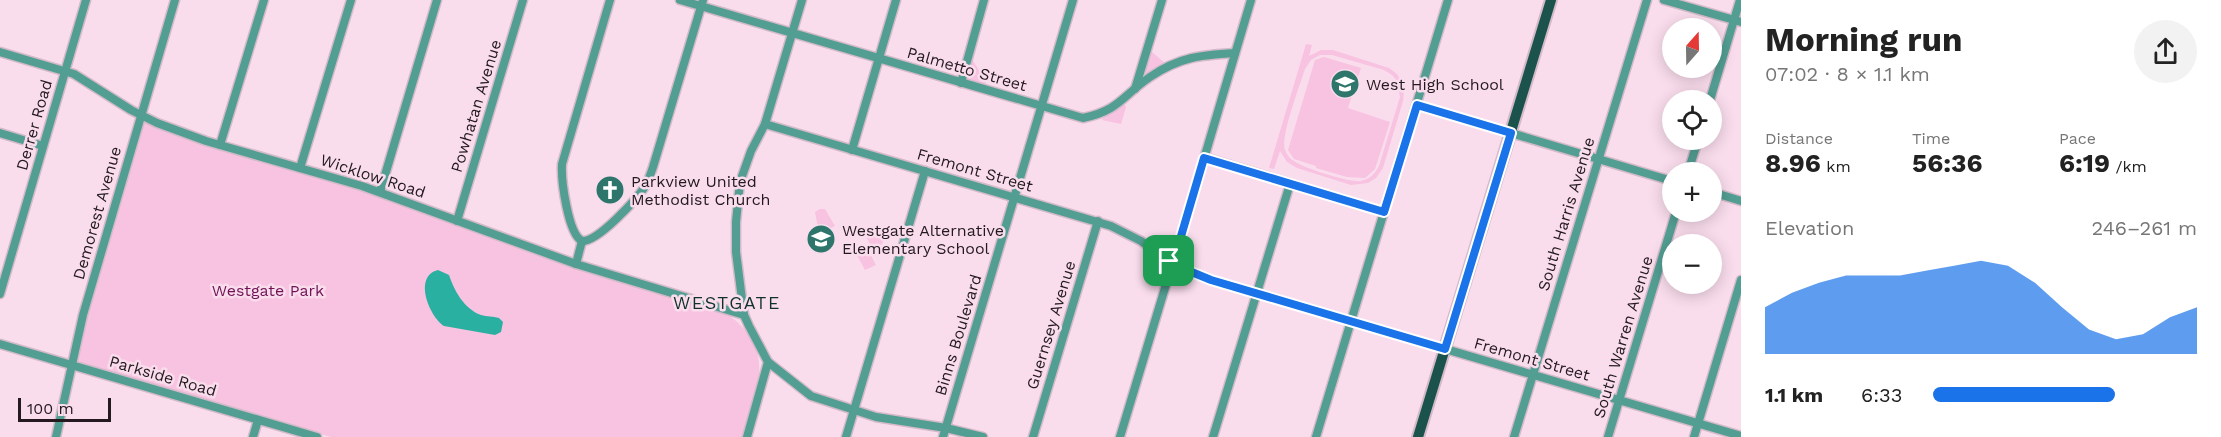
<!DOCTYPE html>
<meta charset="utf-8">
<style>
:root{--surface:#fff;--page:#f2f2f2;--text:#222;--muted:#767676;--accent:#1a73e8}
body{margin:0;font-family:"Work Sans",sans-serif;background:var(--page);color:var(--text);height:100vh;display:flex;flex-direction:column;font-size:22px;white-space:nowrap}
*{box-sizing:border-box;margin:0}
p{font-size:20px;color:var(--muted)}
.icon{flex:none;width:33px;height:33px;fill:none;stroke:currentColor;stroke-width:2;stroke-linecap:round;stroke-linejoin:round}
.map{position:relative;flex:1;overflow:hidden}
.side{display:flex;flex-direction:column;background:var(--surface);width:480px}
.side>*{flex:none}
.needle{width:39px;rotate:20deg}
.tools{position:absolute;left:1662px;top:18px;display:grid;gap:12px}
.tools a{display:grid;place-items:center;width:60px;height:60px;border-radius:50%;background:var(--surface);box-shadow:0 3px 15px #0003;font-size:30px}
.scale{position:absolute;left:18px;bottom:15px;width:93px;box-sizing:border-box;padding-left:6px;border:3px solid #23191f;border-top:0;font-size:16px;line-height:21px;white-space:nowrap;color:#23191f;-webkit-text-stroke:4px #fadded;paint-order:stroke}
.pin{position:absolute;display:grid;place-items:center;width:51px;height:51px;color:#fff;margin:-26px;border-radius:12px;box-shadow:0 3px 9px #0006}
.round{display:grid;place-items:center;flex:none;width:63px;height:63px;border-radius:32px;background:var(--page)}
.summary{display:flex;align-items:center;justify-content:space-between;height:102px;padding:0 24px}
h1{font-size:33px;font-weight:700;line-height:45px}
.figures{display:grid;grid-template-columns:repeat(3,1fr);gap:9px;height:102px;padding:6px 24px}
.figures div{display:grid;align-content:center}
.figures b{font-size:26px;font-weight:700}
.figures small{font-size:16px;font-weight:400}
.figures p{font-size:16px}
.chart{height:168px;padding:12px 24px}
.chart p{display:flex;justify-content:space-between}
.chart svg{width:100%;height:108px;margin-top:6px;fill:var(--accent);opacity:.7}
ul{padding:0 24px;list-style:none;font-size:20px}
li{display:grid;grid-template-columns:96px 72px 1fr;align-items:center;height:45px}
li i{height:15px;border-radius:8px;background:var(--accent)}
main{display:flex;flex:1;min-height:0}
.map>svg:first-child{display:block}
</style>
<main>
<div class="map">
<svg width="1741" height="437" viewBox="0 0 1741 437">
<rect width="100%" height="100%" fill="#fadded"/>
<g fill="#f8c2e1" fill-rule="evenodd">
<path d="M1306,44L1312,45L1309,56L1321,50H1333L1389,68L1397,74L1402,82L1404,91L1403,101L1383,168L1376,178L1368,183L1351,185L1297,168L1287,162L1280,151L1274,169L1269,168ZM1320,55H1332L1384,70L1392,75L1397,81L1400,97L1379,166C1375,174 1370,179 1361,181C1350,183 1303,168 1294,161C1290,159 1287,155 1285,150C1280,137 1300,85 1305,69L1311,60Z"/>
<path d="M1151,51L1165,63L1147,74L1145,71Z"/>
<path d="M1324,57L1361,68L1348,108L1390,122L1375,169L1365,178L1347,177L1316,168V166L1294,159L1288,150L1315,60Z"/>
<path d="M972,59L986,82L985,86L965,79Z"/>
<path d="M1124,104L1126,107L1121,124L1102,120L1104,116Z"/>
<path d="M146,122L362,189L730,316C777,352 757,390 742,437H331L80,364L76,358L97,278L143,124Z"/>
<path d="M820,209H825L835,226L825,231L818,228L815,212Z"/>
<path d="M874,228L880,230L885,237L881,246L870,244L864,233Z"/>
<path d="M868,250L876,265L865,270L857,255Z"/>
</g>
<path fill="#2ab0a0" d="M438,270L449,275C454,290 464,309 481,315C487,317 493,316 499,318L503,322L501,332L495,335L444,326C429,316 413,276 438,270Z"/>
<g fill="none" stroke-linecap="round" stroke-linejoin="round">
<g stroke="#d3bac8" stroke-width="11">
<g id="minor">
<path d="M680,0L1083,118C1120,110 1122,96 1150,77C1179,57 1201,55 1235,53"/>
<path d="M802,0L765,124L751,151L740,182L736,222V252L744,315L749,326L768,362L811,396L876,417L946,428L983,437"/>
<path d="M1664,0L1741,22"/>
<path d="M0,52L74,74L131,110L157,123L206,141L362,186L576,264L744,315"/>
<path d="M961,83L984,0"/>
<path d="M1135,89L1162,0"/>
<path d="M1710,100L1740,0"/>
<path d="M1417,105L1672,181"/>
<path d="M765,124L1111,226L1141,241L1169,261"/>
<path d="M0,133L43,146"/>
<path d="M220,145L264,0"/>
<path d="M852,150L896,0"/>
<path d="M1204,157L1384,212"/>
<path d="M300,168L351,0"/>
<path d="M1688,172L1698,140"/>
<path d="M380,192L437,0"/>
<path d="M1712,192L1741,201"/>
<path d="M457,221L523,0"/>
<path d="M582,241C598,242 637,199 646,185C649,179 651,173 653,167L703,0"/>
<path d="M582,241C568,234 561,180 562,164L610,0"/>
<path d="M1174,260L1251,0"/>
<path d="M576,264L582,241"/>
<path d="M1177,266L1211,280L1741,436"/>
<path d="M0,294L86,0"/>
<path d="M0,344L317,437"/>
<path d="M56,437L83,315L175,0"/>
<path d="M253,437L258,420"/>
<path d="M747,437L768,362"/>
<path d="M846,437L925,171"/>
<path d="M943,437L1073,0"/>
<path d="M1033,437L1098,221"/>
<path d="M1120,437L1171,268"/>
<path d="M1213,437L1290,184"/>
<path d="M1316,437L1448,0"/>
<path d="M1514,437L1647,0"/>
<path d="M1608,437L1676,212"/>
<path d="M1694,437L1741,280"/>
</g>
</g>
<g stroke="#d3bac8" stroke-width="14">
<path id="major" d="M1418,437L1551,0"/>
</g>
<use href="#minor" stroke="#539e93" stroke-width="8"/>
<use href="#major" stroke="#1b524b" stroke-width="10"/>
</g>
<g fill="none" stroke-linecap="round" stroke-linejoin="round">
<g stroke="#fff" stroke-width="12">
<path id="route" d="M1417,105L1511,133L1445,349L1211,280L1177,266L1173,269L1169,267V261L1174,260L1204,158L1384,212Z"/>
</g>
<use href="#route" stroke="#1a73e8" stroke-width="8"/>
</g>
<defs>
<g id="school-disc" transform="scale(1.5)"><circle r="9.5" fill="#2e756b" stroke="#fadded"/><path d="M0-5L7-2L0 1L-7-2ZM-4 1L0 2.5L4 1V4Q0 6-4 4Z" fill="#fff"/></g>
<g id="church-disc" transform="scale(1.5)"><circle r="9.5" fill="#2e756b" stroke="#fadded"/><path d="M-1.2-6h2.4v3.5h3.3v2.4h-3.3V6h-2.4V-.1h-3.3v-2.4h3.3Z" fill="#fff"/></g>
</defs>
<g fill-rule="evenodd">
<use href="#school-disc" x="1345" y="84"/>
<use href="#church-disc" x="610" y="190"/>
<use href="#school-disc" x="821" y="239"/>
</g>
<g text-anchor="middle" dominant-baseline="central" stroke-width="5" stroke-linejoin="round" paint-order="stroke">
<g font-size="16" fill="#23191f" stroke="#fadded">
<text transform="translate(967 69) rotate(16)">Palmetto Street</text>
<text transform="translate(476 106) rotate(-73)">Powhatan Avenue</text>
<text transform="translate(34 125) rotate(-74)">Derrer Road</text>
<text transform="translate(975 170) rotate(16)">Fremont Street</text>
<text transform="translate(373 176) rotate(18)">Wicklow Road</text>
<text transform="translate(97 213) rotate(-74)">Demorest Avenue</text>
<text transform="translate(1566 214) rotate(-73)">South Harris Avenue</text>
<text transform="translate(1051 325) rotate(-73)">Guernsey Avenue</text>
<text transform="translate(958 335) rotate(-73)">Binns Boulevard</text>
<text transform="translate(1623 337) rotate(-73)">South Warren Avenue</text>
<text transform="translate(1532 359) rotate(16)">Fremont Street</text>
<text transform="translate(163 376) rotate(16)">Parkside Road</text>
</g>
<g font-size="16" fill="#23191f" stroke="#fadded" text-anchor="start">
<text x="1366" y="84">West High School</text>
<text x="631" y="181">Parkview United<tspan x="631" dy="18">Methodist Church</tspan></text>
<text x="842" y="230">Westgate Alternative<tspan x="842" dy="18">Elementary School</tspan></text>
</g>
<g font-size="16" fill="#701354" stroke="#fadded">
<text x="268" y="290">Westgate Park</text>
</g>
<g font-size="18" letter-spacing="1.5" fill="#0f312c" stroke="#fadded">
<text x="727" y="302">WESTGATE</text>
</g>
</g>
</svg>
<div class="tools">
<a><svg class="needle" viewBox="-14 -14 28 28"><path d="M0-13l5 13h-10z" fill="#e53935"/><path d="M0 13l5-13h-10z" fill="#767676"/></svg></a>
<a><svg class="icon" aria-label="locate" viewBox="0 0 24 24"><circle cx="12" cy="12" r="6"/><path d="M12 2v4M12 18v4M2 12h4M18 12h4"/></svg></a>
<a>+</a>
<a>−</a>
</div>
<div class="scale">100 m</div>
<div class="pin" style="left:1169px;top:261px;background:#1e9e55"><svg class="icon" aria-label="arrive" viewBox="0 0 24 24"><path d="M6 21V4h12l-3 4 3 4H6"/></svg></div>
</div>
<section class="side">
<div class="summary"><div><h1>Morning run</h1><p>07:02 · 8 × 1.1 km</p></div><a class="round"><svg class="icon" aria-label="share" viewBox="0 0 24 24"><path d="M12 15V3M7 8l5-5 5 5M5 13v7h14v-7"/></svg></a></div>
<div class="figures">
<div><p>Distance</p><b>8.96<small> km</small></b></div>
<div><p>Time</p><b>56:36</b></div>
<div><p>Pace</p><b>6:19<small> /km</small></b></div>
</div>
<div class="chart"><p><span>Elevation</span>246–261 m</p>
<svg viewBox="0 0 160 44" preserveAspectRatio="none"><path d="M0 44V25L10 19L20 15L30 12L40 12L50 12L60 10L70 8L80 6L90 8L100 15L110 25L120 34L130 38L140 36L150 29L160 25V44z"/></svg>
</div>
<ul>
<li><b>1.1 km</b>6:33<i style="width:69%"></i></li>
</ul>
</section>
</main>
